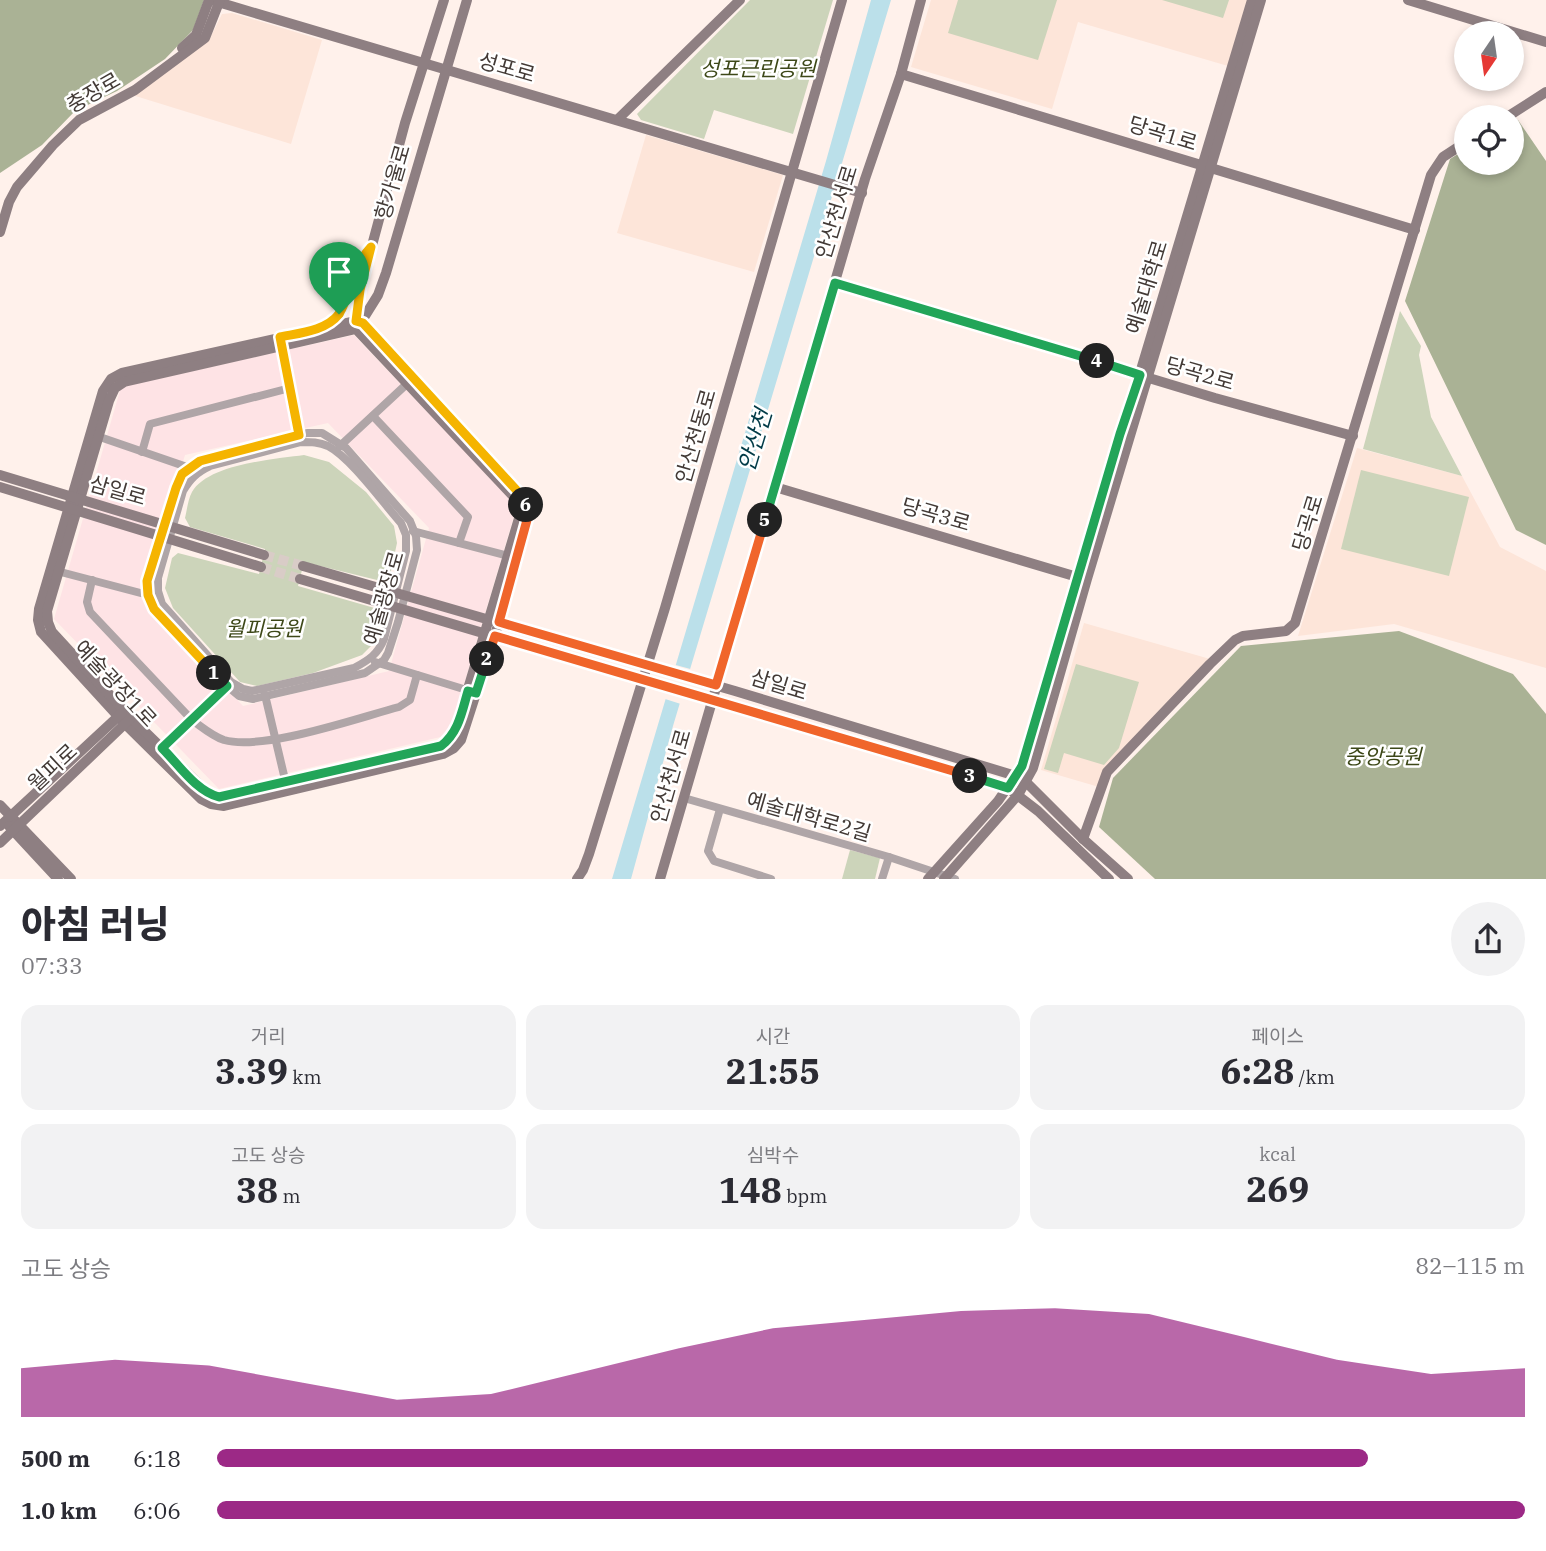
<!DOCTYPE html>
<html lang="ko">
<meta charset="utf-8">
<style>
:root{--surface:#fff;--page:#f2f2f3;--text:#2b2b33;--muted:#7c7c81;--accent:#9c2986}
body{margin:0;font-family:"IBM Plex Serif","Noto Sans KR",serif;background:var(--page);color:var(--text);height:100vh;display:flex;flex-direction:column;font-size:26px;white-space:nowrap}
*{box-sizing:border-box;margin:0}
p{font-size:23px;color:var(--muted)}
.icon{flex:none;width:38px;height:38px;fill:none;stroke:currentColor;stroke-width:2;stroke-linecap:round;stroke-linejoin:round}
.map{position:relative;height:879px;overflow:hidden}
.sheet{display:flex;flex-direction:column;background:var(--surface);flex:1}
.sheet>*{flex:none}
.needle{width:46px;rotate:193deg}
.buttons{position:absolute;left:1454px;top:21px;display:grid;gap:14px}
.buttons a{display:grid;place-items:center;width:70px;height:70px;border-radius:50%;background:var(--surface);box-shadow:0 4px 10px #0003;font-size:35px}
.pin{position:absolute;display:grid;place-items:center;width:60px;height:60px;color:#fff;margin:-72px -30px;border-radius:50% 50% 50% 0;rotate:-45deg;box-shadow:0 0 7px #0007}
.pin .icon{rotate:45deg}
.km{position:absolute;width:35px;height:35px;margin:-18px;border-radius:50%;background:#222;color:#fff;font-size:19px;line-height:35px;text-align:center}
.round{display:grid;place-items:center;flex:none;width:74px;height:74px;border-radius:37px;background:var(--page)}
.head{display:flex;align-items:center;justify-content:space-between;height:119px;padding:0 21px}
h1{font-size:38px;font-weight:800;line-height:52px}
.metrics{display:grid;grid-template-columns:repeat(3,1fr);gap:10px;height:119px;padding:7px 21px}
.metrics div{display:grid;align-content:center;border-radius:18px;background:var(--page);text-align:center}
.metrics b{font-size:35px;font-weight:800}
.metrics small{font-size:19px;font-weight:400}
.metrics p{font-size:19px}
.chart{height:196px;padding:14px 21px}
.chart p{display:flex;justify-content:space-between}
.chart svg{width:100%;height:126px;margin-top:7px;fill:var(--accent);opacity:.7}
ul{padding:0 21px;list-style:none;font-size:23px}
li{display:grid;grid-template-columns:112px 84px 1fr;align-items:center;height:52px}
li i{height:18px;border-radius:9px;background:var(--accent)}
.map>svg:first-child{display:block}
</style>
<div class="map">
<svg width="1546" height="879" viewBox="0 0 1546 879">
<rect width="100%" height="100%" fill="#fff1eb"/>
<path fill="#fee3e5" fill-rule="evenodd" d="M354,335L517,506L449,735L219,789L54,619L121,387ZM328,423L429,528L389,671L243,706L141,597L185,455Z"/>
<g fill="#fde5d9">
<path d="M931,0H1248L1228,66L1078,22L1052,109L911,67Z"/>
<path d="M232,13L322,40L291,144L129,94L210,38L222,14Z"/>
<path d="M646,135L783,175L754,272L617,233Z"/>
<path d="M1357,448L1462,476L1500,547L1546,571V668L1394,624L1298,636Z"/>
<path d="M1084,623L1210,659L1099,787L1041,770Z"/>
</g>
<g fill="#ccd4ba">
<path d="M750,0H833L793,134L714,110L704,139L641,120L637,114Z"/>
<path d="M958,0H1057L1038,60L948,33Z"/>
<path d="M1162,0H1229L1223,18Z"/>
<path d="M1400,311L1421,346L1419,355L1431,417L1462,476L1363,449Z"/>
<path d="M304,455L329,462L366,492L394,526L397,543L389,580L385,582L304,562L298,586L378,609L381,613L374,643L362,655L313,673L257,686L240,682L173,608L165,588L172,558L178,553L259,574L265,549L190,527L185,518C187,510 188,499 192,492C208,464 275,459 304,455Z"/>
<path d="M1361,470L1469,497L1449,576L1341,549Z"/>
<path d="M1076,664L1139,682L1119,748L1104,765L1064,753L1058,773L1044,769Z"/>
<path d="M850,850L880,858L875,879H842Z"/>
</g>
<g fill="#aab295">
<path d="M0,0H204L193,30L165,59L117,91L75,111L42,145L0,173Z"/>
<path d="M1518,120L1546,161V545L1516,530L1405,301L1450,159L1466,149V163H1512V123Z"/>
<path d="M1399,631L1513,674L1546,714V879H1155L1099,827L1113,778L1241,646Z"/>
</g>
<path fill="#bbe0ea" d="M871,0H891L673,726L631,879H612L826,161Z"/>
<path fill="#fff1eb" d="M672,664L694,670L684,705L662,698Z"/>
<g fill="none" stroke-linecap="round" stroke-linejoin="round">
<g stroke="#d9ccc7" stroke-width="10" stroke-dasharray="10 5" stroke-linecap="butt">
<path d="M264,555L303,566"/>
<path d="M261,567L300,579"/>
</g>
<g stroke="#afa5a7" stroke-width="8">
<path d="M281,343L300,437"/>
<path d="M373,416L468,517L459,543"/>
<path d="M307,433H322L346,448L410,521L416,536L417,550L398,622L388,653L384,660L365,673L253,699L239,696L227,686L154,609L148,595L147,581L182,474L200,461Z"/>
<path d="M94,435L190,468"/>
<path d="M301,442C311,442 319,442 328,446C351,458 383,503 401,523L406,535V551L384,639C378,654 369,660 354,668L252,691L243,689L231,682L162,604L158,591V578L183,491C190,479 197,472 210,466Z"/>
<path d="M340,446L410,381"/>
<path d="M142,452L150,424L290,388"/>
<path d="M413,531L512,557"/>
<path d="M53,570L152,596"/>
<path d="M92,580L87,602L90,612L192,720C202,727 212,736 224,740C264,751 357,718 399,707L410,700L417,675"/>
<path d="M375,662L470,691"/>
<path d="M265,695L287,788"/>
<path d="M160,750L229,684"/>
<path d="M684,798L889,857L955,879"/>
<path d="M720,809L708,851L714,861L771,879"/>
<path d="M882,879L889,857"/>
</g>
<g stroke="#8e7f82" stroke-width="10">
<path d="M211,0L862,193"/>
<path d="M1408,0L1546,42"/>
<path d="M182,48L196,35L209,0"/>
<path d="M901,74L1415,230"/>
<path d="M1507,117L1546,92"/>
<path d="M617,120L740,0"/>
<path d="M0,232L9,202L17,187L53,145L79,120L135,90L205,38L220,0"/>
<path d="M835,283L1215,398L1353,436"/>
<path d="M356,321L363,323L520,493L527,506V520L499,622L461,740L454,748L443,754L224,806L211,804L201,799L125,724L41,632L38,620L39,609L103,391L111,379L122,373Z"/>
<path d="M327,323C353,310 349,272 369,249"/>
<path d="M356,326L360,290L405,123L444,0"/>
<path d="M358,327L378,295L386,273L467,0"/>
<path d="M356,329L515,498L520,515L456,729L450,739L441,746L231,796L219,797L209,794L131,718L52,632L48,622L47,611L109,401L115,388L124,382Z"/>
<path d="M0,475L264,555"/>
<path d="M0,487L261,567"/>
<path d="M775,487L1084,579"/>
<path d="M303,566L735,691L1016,776L1026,782L1083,839L1128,879"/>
<path d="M300,579L1008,788L1038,811L1109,879"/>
<path d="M0,805L71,879"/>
<path d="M0,826L122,713"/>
<path d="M9,826L58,879"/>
<path d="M1083,839L1107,772L1210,664L1235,640L1243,636L1286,631L1295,623L1431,175L1443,157L1466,142"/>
<path d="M0,843L130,719"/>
<path d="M577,879L583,870L589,854L665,608L842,0"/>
<path d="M660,879L865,179L901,74L921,0"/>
<path d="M928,879L998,801L1022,766L1252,0"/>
<path d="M944,879L1018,795L1033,768L1087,579L1261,0"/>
</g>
</g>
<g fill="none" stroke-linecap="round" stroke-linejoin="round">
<g stroke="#fff" stroke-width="14">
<path id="split-1" d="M214,673L154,609L148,595L147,581L176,488L182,474L200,461L299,435L280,337C299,333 326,331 339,314"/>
</g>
<g stroke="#fff" stroke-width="14">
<path id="split-2" d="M214,673L227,686L162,748C179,765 196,791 219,797L441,746C459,732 462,711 468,691L476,693L487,659"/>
</g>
<g stroke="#fff" stroke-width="14">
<path id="split-3" d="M487,659L495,636L970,776"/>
</g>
<g stroke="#fff" stroke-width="14">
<path id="split-4" d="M970,776L1008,788L1022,766L1120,434L1140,375L1097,361"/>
</g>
<g stroke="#fff" stroke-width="14">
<path id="split-5" d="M765,520L835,283L1097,361"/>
</g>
<g stroke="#fff" stroke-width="14">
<path id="split-6" d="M526,505L527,520L499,622L716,685L765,520"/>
</g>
<g stroke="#fff" stroke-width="14">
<path id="split-7" d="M339,314C353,290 351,269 371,247L360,290L356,321L363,323L520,494L526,505"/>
</g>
<use href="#split-1" stroke="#f5b400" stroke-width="9"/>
<use href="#split-2" stroke="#22a559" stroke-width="9"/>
<use href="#split-3" stroke="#f0652b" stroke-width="9"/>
<use href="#split-4" stroke="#22a559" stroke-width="9"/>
<use href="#split-5" stroke="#22a559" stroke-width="9"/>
<use href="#split-6" stroke="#f0652b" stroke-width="9"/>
<use href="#split-7" stroke="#f5b400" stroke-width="9"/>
</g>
<g text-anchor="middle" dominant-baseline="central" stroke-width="5" stroke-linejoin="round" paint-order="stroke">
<g font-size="21" fill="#433a36" stroke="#fff">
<text transform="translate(507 67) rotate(16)">성포로</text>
<text transform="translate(93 92) rotate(-30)">충장로</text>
<text transform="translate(1163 133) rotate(17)">당곡1로</text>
<text transform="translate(392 182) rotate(-74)">항가울로</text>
<text transform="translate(836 212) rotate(-73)">안산천서로</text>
<text transform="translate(1146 287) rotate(-73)">예술대학로</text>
<text transform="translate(1200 373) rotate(16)">당곡2로</text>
<text transform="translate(695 436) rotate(-74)">안산천동로</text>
<text transform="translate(118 490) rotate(16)">삼일로</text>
<text transform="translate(936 514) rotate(16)">당곡3로</text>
<text transform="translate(1307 523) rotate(-73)">당곡로</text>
<text transform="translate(383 598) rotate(-74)">예술광장로</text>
<text transform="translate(116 683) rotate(47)">예술광장1로</text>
<text transform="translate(779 684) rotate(17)">삼일로</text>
<text transform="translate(52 767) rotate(-43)">월피로</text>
<text transform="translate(670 776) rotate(-74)">안산천서로</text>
<text transform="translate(809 816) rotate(16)">예술대학로2길</text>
</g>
<g font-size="21" font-style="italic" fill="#3d4818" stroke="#fff">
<text x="758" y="68">성포근린공원</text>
<text x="264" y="628">월피공원</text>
<text x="1383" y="756">중앙공원</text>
</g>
<g font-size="23" font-style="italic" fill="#023b47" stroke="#fff">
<text transform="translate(754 440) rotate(-73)">안산천</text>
</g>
</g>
</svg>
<div class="buttons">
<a><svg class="needle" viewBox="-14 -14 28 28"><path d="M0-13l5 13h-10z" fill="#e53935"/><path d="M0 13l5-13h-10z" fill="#7c7c81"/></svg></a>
<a><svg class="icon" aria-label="locate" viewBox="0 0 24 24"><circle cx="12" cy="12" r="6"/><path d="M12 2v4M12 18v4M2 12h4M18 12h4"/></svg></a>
</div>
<div class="pin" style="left:339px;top:314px;background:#1e9e55"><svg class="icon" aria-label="arrive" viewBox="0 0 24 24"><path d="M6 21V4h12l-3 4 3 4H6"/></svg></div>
<b class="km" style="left:214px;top:673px">1</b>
<b class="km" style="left:487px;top:659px">2</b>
<b class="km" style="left:970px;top:776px">3</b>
<b class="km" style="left:1097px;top:361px">4</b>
<b class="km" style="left:765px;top:520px">5</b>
<b class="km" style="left:526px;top:505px">6</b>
</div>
<section class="sheet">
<div class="head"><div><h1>아침 러닝</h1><p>07:33</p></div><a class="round"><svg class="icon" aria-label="share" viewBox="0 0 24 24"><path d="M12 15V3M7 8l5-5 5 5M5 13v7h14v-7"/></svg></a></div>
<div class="metrics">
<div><p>거리</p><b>3.39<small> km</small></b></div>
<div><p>시간</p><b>21:55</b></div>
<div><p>페이스</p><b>6:28<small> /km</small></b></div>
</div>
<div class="metrics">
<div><p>고도 상승</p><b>38<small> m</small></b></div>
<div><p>심박수</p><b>148<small> bpm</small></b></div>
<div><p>kcal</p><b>269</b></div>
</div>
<div class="chart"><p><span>고도 상승</span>82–115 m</p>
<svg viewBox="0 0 160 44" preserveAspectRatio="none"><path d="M0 44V27L10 24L20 26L30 32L40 38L50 36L60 28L70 20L80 13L90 10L100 7L110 6L120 8L130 16L140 24L150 29L160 27V44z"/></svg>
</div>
<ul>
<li><b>500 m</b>6:18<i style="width:88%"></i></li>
<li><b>1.0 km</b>6:06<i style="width:100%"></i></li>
</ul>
</section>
